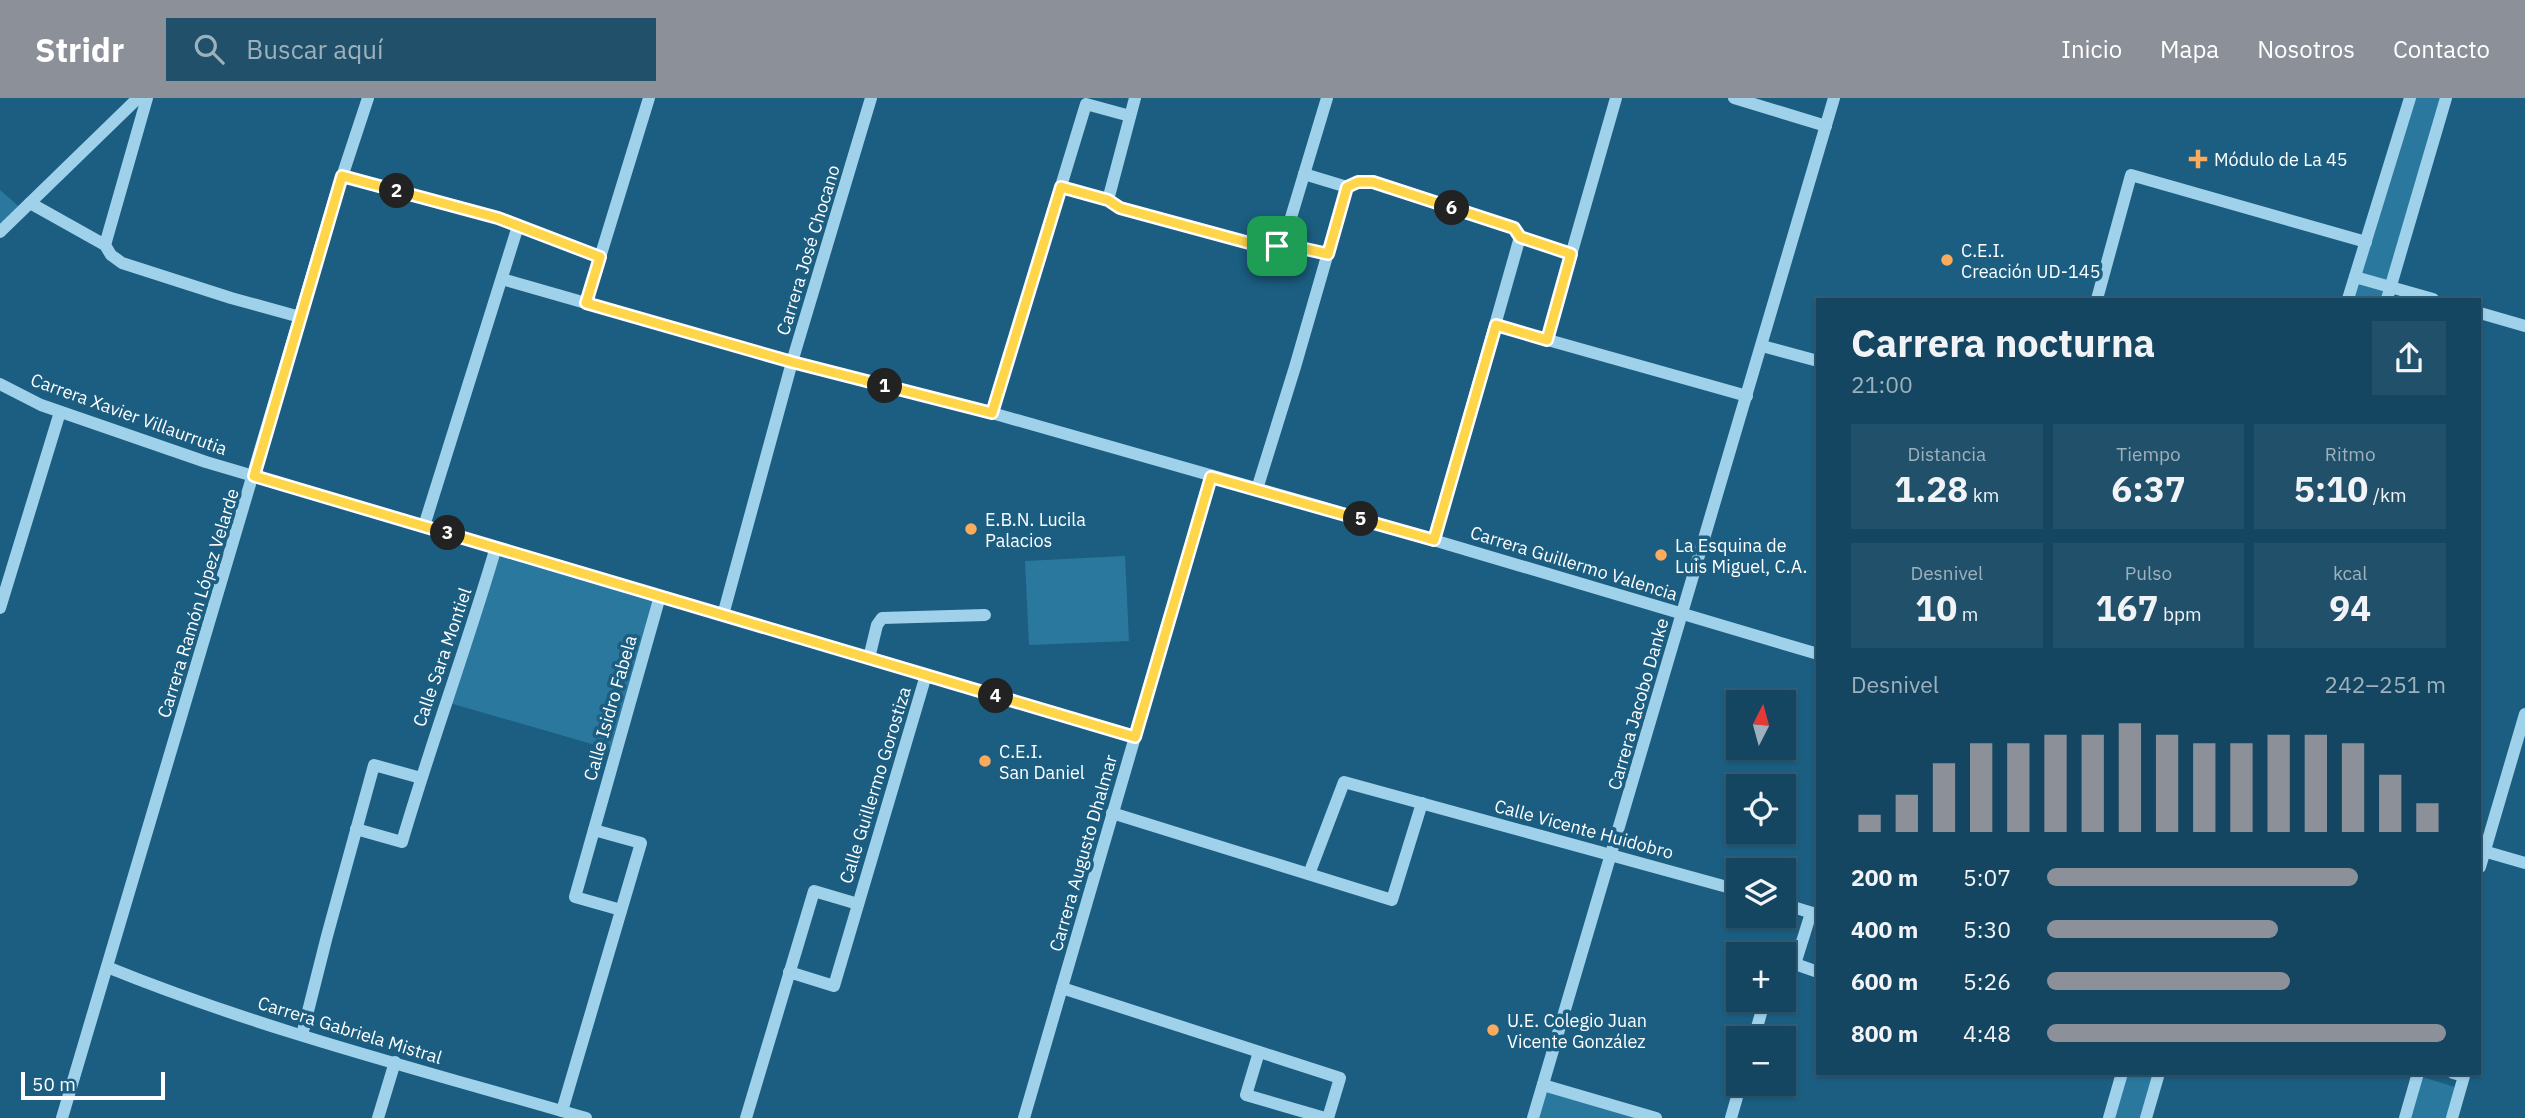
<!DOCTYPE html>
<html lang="es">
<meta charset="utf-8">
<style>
:root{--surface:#144661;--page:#21506a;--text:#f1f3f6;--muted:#9db1bd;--line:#335e76;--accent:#8c9099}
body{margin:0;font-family:"IBM Plex Sans",sans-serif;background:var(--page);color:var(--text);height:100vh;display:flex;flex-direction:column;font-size:26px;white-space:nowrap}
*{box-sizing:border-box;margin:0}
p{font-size:23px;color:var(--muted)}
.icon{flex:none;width:38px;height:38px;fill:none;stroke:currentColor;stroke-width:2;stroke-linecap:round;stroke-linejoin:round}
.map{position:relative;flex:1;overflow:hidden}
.drawer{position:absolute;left:1816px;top:200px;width:665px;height:777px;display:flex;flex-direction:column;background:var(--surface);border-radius:0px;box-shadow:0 2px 5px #0004,0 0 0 2px var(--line)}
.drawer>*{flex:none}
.needle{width:46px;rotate:6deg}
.tools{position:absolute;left:1726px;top:592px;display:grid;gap:14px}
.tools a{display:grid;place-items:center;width:70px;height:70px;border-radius:0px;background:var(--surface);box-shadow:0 2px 5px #0004,0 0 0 2px var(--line);font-size:35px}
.scale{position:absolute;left:21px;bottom:18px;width:144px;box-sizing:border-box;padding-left:7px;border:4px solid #fff;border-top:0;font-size:19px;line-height:24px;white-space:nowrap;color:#fff;-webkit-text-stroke:5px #1b5e81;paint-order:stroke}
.pin{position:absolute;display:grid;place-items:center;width:60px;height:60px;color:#fff;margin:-30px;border-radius:14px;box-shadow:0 4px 10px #0006}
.km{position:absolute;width:35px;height:35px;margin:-18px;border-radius:50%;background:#222;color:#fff;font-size:19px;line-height:35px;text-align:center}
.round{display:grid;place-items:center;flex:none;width:74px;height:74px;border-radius:0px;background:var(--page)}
.summary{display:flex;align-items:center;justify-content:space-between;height:119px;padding:0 35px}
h1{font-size:38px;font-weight:800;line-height:52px}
.stats{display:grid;grid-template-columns:repeat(3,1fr);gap:10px;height:119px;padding:7px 35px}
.stats div{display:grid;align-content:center;border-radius:0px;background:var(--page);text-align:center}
.stats b{font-size:35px;font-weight:800}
.stats small{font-size:19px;font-weight:400}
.stats p{font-size:19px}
.chart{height:196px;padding:14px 35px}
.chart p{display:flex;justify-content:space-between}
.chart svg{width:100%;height:126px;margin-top:7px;stroke:var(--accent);stroke-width:6}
ul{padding:0 35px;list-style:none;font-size:23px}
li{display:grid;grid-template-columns:112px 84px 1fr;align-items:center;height:52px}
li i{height:18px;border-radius:9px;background:var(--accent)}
header{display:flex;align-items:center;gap:42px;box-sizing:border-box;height:98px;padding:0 35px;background:var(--accent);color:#fff}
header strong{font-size:33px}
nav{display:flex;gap:38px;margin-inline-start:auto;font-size:24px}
.search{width:490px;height:63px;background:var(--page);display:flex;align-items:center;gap:18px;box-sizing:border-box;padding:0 24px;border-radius:0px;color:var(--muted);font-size:26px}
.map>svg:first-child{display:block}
</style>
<header>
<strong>Stridr</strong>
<div class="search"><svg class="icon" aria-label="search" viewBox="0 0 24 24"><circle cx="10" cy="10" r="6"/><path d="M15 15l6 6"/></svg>Buscar aquí</div>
<nav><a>Inicio</a><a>Mapa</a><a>Nosotros</a><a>Contacto</a></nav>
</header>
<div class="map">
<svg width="2525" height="1020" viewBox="0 0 2525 1020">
<rect width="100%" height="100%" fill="#1b5e81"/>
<g fill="#2a789e">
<path d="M2410,0H2446L2387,201H2348Z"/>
<path d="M0,92L23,112L0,134Z"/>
<path d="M496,449L660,498L616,653L446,604Z"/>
<path d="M1125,458L1129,543L1029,547L1025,463Z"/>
<path d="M2122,975H2159L2146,1020H2109Z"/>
<path d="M2419,978L2458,990L2450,1020H2407Z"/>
<path d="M1543,987L1656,1020H1533Z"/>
</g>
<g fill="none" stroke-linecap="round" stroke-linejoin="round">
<g stroke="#9fd1ea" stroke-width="12">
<path d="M1734,0L1826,28"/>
<path d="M1304,76L1347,89"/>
<path d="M342,78L498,120L600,159"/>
<path d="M1061,89L1108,102L1120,110L1264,149L1283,146"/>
<path d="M1347,89L1358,84H1373L1514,130L1520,139"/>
<path d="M1108,102L1135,0"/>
<path d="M30,105L105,147L111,157L122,165L231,200L300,219"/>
<path d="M0,134L138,0"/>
<path d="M1520,139L1571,156"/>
<path d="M1283,146L1327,0"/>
<path d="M1283,146L1328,156"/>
<path d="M105,147L147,0"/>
<path d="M2355,179L2433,201"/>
<path d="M502,181L792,264L992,315L1322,409L1818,556"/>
<path d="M2097,201L2131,77L2366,144"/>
<path d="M2348,201L2410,0"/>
<path d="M2387,201L2446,0"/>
<path d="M586,205L649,0"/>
<path d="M2480,215L2525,228"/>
<path d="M1495,227L1747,298"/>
<path d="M1547,241L1616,0"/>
<path d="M1762,248L1818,263"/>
<path d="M0,286L41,307L206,364L1135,639"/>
<path d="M992,315L1086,6L1130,18"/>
<path d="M1257,391L1295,269L1347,89"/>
<path d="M424,428L518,128"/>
<path d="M1434,442L1520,139"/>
<path d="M0,510L60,314"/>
<path d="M723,517L792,264L871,0"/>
<path d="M869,560L877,527L882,520L985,517"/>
<path d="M1112,715L1392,802L1422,705"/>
<path d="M356,731L402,744C431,645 467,548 496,449"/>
<path d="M2480,752L2525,765"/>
<path d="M2480,769L2525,616"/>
<path d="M1309,776L1344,684L1738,792"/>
<path d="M1783,806L1816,816"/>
<path d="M621,812L575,799L660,498"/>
<path d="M1795,866L1811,815"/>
<path d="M1795,866L1818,874"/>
<path d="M107,869C262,932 425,973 586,1020"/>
<path d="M789,874L834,888L926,577"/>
<path d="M1062,890L1340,980L1328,1020"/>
<path d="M302,937L327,838L374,667L421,680"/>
<path d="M1754,940L1765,901"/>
<path d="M1259,954L1246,997L1325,1020"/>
<path d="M1543,987L1656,1020"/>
<path d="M562,1013L641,745L594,732"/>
<path d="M62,1020L334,103L368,0"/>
<path d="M378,1020L395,964"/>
<path d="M746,1020L814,793L858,806"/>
<path d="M1024,1020L1211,378"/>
<path d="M1533,1020L1834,0"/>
<path d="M1731,1020L1741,985"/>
<path d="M2109,1020L2122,975"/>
<path d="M2146,1020L2159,975"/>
<path d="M2405,1020L2418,975"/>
<path d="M2452,1020L2464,978L2453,975"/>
</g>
</g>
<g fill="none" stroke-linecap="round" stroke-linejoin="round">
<g stroke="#fff" stroke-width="14">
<path id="route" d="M342,78L498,120L600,159L586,205L792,264L992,315L1061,89L1108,102L1120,110L1264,149L1283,146L1328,156L1347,89L1358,84H1373L1514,130L1520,139L1571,156L1547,242L1496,227L1434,442L1211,379L1135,639L254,378Z"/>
</g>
<use href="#route" stroke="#ffd54a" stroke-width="9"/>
</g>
<g fill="#fcaa5b" stroke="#1b5e81" stroke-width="2.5">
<path d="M2194.5 50.5h7v7h7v7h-7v7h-7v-7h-7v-7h7z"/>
<circle cx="1947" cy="162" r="7"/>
<circle cx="971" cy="431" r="7"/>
<circle cx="1661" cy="457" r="7"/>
<circle cx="985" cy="663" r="7"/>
<circle cx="1493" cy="932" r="7"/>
</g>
<g text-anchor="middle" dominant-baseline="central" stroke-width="7" stroke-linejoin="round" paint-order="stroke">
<g font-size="18" fill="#fff" stroke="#1b5e81" text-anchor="start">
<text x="2214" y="61">Módulo de La 45</text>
<text x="1961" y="152">C.E.I.<tspan x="1961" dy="21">Creación UD-145</tspan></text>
<text x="985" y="421">E.B.N. Lucila<tspan x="985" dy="21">Palacios</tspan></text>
<text x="1675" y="447">La Esquina de<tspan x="1675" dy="21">Luis Miguel, C.A.</tspan></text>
<text x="999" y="653">C.E.I.<tspan x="999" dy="21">San Daniel</tspan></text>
<text x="1507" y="922">U.E. Colegio Juan<tspan x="1507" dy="21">Vicente González</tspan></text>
</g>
<g font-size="18" fill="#fff" stroke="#1b5e81">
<text transform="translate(808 152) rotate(-73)">Carrera José Chocano</text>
<text transform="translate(129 316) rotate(20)">Carrera Xavier Villaurrutia</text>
<text transform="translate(1574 465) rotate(17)">Carrera Guillermo Valencia</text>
<text transform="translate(198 505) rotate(-73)">Carrera Ramón López Velarde</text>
<text transform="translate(442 559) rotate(-71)">Calle Sara Montiel</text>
<text transform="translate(1638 606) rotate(-74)">Carrera Jacobo Danke</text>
<text transform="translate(610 610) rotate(-74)">Calle Isidro Fabela</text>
<text transform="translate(875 687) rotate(-73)">Calle Guillermo Gorostiza</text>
<text transform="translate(1584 731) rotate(15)">Calle Vicente Huidobro</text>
<text transform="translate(1083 755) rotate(-74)">Carrera Augusto Dhalmar</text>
<text transform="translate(350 932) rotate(17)">Carrera Gabriela Mistral</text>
</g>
</g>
</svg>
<div class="tools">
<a><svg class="needle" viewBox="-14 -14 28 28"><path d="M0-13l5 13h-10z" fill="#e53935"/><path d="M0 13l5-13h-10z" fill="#9db1bd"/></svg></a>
<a><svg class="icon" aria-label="locate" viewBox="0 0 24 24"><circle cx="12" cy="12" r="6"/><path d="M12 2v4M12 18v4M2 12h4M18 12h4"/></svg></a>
<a><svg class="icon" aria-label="layers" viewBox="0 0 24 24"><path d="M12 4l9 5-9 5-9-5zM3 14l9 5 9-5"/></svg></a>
<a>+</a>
<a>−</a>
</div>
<div class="scale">50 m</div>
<div class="pin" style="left:1277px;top:148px;background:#1e9e55"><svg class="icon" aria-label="arrive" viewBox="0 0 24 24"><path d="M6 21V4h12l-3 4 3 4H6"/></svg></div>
<b class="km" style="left:885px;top:288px">1</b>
<b class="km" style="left:397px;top:93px">2</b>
<b class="km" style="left:448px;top:435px">3</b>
<b class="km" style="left:996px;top:598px">4</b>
<b class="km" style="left:1361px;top:421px">5</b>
<b class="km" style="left:1452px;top:110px">6</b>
<section class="drawer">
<div class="summary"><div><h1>Carrera nocturna</h1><p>21:00</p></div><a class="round"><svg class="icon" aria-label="share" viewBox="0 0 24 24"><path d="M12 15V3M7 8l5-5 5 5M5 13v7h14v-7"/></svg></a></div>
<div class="stats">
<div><p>Distancia</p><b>1.28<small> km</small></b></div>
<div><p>Tiempo</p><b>6:37</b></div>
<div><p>Ritmo</p><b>5:10<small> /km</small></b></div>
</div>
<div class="stats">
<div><p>Desnivel</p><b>10<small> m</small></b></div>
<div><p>Pulso</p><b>167<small> bpm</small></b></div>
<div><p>kcal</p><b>94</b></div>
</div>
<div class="chart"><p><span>Desnivel</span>242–251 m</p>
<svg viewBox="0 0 160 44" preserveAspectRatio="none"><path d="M5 44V38M15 44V31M25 44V20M35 44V13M45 44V13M55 44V10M65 44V10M75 44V6M85 44V10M95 44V13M105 44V13M115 44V10M125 44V10M135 44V13M145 44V24M155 44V34"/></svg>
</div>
<ul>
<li><b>200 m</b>5:07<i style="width:78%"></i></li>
<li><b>400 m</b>5:30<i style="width:58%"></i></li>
<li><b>600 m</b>5:26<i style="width:61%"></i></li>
<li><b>800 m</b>4:48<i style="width:100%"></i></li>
</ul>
</section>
</div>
